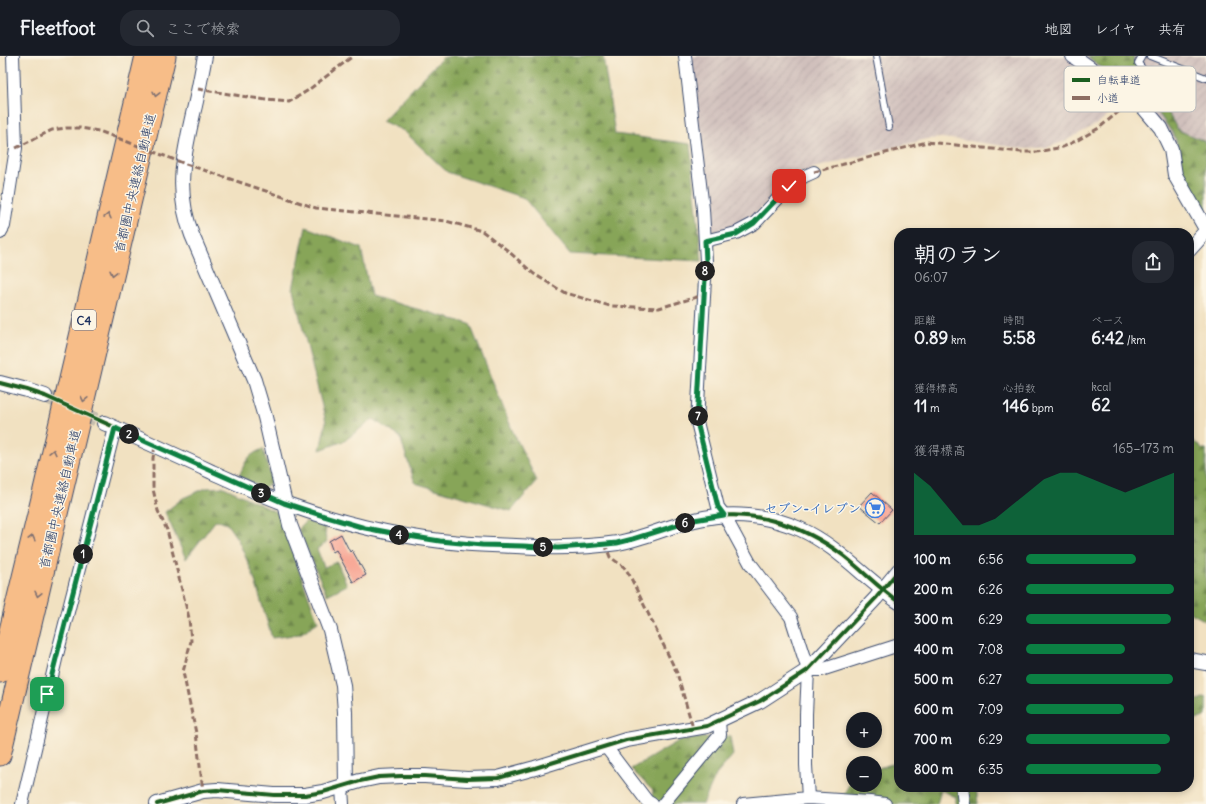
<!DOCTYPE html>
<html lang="ja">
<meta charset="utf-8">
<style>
:root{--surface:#171b24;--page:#242831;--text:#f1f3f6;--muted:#9ea1a6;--line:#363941;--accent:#0b8043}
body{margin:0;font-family:Delius,"Klee One",sans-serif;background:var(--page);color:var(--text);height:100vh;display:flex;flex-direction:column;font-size:15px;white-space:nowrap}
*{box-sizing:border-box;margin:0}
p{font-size:13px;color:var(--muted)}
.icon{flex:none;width:22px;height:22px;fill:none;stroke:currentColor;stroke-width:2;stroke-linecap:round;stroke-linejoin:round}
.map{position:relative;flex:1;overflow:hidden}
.sheet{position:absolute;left:894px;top:172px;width:300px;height:564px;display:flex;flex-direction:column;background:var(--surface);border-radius:16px;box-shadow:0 2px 6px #0003}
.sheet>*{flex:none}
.tools{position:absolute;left:846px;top:656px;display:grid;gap:8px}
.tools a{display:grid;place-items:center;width:36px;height:36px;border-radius:50%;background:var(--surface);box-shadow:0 2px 6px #0003;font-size:20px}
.pin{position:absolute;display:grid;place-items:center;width:34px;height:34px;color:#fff;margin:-17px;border-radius:8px;box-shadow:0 2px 6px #0006}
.km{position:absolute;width:20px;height:20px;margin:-10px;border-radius:50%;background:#222;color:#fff;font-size:11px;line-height:20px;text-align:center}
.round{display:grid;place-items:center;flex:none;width:42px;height:42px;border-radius:16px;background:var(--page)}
.headline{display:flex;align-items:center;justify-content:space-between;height:68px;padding:0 20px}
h1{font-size:22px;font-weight:700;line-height:30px}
.figures{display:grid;grid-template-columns:repeat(3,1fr);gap:6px;height:68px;padding:4px 20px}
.figures div{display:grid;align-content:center}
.figures b{font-size:17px;font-weight:700}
.figures small{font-size:11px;font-weight:400}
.figures p{font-size:11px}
.chart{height:112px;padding:8px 20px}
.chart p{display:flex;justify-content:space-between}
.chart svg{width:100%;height:72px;margin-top:4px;fill:var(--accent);opacity:.7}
ul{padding:0 20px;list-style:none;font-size:13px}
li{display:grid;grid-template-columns:64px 48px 1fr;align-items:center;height:30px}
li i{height:10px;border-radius:5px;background:var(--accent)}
header{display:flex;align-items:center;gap:24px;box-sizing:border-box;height:56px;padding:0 20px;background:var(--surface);border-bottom:1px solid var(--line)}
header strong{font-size:19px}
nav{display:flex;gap:22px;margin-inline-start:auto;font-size:14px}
.search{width:280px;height:36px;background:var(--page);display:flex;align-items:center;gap:10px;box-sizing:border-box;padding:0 14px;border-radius:16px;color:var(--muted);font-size:15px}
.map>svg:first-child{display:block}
</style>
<header>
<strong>Fleetfoot</strong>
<div class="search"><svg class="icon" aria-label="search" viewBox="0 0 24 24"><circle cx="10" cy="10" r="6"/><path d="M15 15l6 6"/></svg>ここで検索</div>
<nav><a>地図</a><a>レイヤ</a><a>共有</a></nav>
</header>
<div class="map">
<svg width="1206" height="748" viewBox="0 0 1206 748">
<defs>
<pattern id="industrial-furrows" width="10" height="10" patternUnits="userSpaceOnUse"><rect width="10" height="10" fill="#d0c0bc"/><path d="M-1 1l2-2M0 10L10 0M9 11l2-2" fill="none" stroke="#b2a5a4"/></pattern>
<pattern id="forest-firs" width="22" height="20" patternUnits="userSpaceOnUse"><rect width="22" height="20" fill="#87a558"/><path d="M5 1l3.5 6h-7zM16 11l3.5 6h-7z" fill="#6e874c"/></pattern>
</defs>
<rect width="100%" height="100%" fill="#fcf5e5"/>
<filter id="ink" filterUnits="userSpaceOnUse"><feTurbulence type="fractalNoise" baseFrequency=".025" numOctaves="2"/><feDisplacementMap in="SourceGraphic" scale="8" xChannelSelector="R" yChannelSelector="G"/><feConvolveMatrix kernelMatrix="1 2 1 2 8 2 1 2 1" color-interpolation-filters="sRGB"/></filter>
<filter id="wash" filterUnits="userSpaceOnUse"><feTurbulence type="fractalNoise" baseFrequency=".012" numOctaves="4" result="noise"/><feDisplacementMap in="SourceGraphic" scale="16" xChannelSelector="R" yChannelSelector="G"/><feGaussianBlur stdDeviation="0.9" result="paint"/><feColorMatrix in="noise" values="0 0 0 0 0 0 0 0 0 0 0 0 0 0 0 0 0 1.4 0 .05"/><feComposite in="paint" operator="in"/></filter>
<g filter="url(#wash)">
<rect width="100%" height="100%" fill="#f1e1c1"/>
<path fill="url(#industrial-furrows)" d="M691,0H1206V162L1180,117L1145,46L1139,36L1120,49L1097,68L1063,86L1048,91L1026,93L961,84L942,82L927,83L814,112L776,137L751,162L738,172L708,178L690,2Z"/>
<g fill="url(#forest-firs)" stroke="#516a5b">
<path d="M451,0H603L615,78L690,88L702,205L570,198L524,142L447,116L404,75L382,65L442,2Z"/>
<path d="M1087,0H1134L1133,4L1148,29L1133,36Z"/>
<path d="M1162,35L1168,38L1167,46L1164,50L1178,74L1206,86V154L1183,114L1176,84L1172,76L1149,44Z"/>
<path d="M306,171L361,192L371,240L470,268L513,376L537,425L511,455L415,427L400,381L373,363L344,385L320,394L326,366L293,233Z"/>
<path d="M1189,381L1202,393L1206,394V565L1189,556Z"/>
<path d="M263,393L272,426L263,432L239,420C246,405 247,399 263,393Z"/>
<path d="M224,431L278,457L318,566L300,578L272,582L253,518L238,484L227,468L216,464L186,503L165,456L183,442L206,432Z"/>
<path d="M306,465L326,472L325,480L327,486L317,493L324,511L337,506L347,529L327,539L298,473Z"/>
<path d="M1206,641V660L1189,667V647Z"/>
<path d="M730,680L733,699L716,719L703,748H650L653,735L631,713L682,683Z"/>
<path d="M899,706V731H976L978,748H956V741L941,734L937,748H838L853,722V729H875V713Z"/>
</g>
<g id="blocks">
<g fill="#f7a391">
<path d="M872,436L892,454L880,467L859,450Z"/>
<path d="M341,478L350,496L352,494L366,519L353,526L336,494L333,496L329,485Z"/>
</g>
</g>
</g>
<g filter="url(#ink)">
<use href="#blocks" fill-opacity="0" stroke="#3b4a6d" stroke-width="1"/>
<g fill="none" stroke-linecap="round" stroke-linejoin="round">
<path stroke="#c6bdad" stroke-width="14" stroke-dasharray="14 7" stroke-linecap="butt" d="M45,340L104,367"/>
<g stroke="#3b4a6d" stroke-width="8">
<g id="service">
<path d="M876,0L889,71"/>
<path d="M1150,0L1206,22"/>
<path d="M1134,43L1156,31L1138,7L1142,0"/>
</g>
</g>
<g stroke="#3b4a6d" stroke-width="14">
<g id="minor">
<path d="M685,0L703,153L706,205L697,366L718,451L724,459L750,507L791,561L808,614L806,658V709L808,742"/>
<path d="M0,177L4,170L16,92L13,0"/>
<path d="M705,185L736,177L755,167L789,131L803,121L814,116"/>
<path d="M808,614H821L899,589"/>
<path d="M606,691L647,745L652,748"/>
<path d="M962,731L964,748"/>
<path d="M342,732L343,748"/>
<path d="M22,748L57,599L115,372"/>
<path d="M663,748L720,679L719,664"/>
<path d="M743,748L808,742L870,746L885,748"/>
</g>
</g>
<g stroke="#3b4a6d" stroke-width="16">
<g id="tertiary">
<path d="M205,0C201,19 198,39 193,58C183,102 175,135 192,179L254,324L265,361L290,469L330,574L343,629L345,656L346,730"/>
<path d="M1073,0L1134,43L1144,52L1161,72L1171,93L1175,119L1206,173"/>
<path d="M1189,194L1206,175"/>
<path d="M0,327L27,334L45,340"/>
<path d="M104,367C140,383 176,399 212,416C237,427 261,439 287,448C343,468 401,482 461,487C479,489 497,489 516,490C550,492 584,492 618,487C645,482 669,470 695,464C730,455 767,459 800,473C838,490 865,523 899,546"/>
<path d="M1189,604L1206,607"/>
<path d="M157,748L203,735L217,734L274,739H305L323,736L360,725L379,721L401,720H425L467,723L498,722L535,712L626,684L707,670L760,645L808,614L876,542L899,514"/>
</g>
</g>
<g stroke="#3b4a6d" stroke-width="23">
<g id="motorway">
<path d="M0,616L44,434L146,0"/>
<path d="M0,699L165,0"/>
</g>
</g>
<use href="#service" stroke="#fff" stroke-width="6"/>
<use href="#minor" stroke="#fff" stroke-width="12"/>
<use href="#tertiary" stroke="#fff" stroke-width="14"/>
<use href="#motorway" stroke="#f7bd88" stroke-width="21"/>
<g stroke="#8d6e63" stroke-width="3" stroke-dasharray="6 3" stroke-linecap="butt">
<path d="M198,33L266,44L289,46L307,35L353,0"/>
<path d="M16,92L52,74L66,72H80L99,75L183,107L316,152L446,165L482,175L507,194L534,218L565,237L610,250L659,252L704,239"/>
<path d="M814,116L927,86L1021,96H1037L1063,91L1078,84L1099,72L1134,43"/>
<path d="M155,390L153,402V433L158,455L167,474L189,562L191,585L183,616L196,677L203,735"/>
<path d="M605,488L610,501L624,511L629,518L677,617L693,672"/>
</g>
<g stroke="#fcf5e5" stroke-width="6">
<g id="cycleway">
<path d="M0,327L27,334L45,340L284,447C311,456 338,465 366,472C414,483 462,488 511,490C546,491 580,491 615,487C642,483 668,471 694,464C719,457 749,458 774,465C800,472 823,484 844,500C863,515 879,532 899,546"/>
<path d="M157,748L203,735L217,734L274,739H305L323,736L360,725L379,721L401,720H425L467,723L498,722L535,712L626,684L707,670L760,645L808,614L876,542L899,514"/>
</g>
</g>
<use href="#cycleway" stroke="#1b5e20" stroke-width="4"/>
</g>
<defs><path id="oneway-chevron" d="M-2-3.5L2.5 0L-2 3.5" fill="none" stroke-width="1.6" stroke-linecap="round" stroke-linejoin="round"/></defs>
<g stroke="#7e6f71">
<use href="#oneway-chevron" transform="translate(156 38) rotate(103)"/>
<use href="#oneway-chevron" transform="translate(108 160) rotate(-77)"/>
<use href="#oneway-chevron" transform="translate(113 217) rotate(103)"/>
<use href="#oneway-chevron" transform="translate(84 343) rotate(103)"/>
<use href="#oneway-chevron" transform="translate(53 396) rotate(-77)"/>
<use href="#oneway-chevron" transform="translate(32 482) rotate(-76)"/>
<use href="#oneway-chevron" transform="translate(38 538) rotate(103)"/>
</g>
</g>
<g fill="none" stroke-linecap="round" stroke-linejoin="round" filter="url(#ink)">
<g stroke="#fff" stroke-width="8">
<path id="route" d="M47,638L115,372L284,447L324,460L365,472L402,479L440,485L482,489L523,490L558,492L585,490L617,487L633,483L694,464L724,459L718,451L697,366L706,205L705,185L736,178L754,167L789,130"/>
</g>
<use href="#route" stroke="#0b8043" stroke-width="5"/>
</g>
<defs>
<g id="supermarket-ring" transform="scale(1)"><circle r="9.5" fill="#fcf5e5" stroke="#3f7fe0" stroke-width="1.5"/><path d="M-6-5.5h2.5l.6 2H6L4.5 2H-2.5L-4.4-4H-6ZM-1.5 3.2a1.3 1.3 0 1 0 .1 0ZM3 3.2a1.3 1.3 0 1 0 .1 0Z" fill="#3f7fe0"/></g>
</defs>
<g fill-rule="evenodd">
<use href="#supermarket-ring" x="875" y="452"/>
</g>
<g text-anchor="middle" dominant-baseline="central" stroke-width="3" stroke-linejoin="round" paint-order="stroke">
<rect fill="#fcf5e5" stroke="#5e6a86" stroke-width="1" x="72" y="254" width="24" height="20" rx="3"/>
<g font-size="12" font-weight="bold" fill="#1b2f5e">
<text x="84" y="264">C4</text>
</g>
<g font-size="13" fill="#1b2f5e" stroke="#fcf5e5">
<text transform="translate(135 127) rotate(-77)">首都圏中央連絡自動車道</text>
<text transform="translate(60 443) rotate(-77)">首都圏中央連絡自動車道</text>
</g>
<g font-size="13" font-weight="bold" fill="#366cbe" stroke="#fcf5e5" text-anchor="end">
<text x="861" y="452">セブン-イレブン</text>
</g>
</g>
<rect x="1064" y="10" width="132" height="46" rx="6" fill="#fcf5e5" stroke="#b8babc" stroke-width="1"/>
<rect x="1072" y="22" width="18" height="4" fill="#1b5e20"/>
<rect x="1072" y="40" width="18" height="4" fill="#8d6e63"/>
<g font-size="11" fill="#1b2f5e">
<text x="1097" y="28">自転車道</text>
<text x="1097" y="46">小道</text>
</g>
</svg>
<div class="tools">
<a>+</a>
<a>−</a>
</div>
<div class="pin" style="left:47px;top:638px;background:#1e9e55"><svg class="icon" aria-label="arrive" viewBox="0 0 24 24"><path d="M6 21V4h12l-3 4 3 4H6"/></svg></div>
<div class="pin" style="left:789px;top:130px;background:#d93025"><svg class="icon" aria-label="check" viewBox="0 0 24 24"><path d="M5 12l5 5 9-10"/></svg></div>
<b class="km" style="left:83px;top:498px">1</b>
<b class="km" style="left:129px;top:378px">2</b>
<b class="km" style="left:261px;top:437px">3</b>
<b class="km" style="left:399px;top:479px">4</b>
<b class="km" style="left:543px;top:491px">5</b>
<b class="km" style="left:685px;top:467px">6</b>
<b class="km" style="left:698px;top:360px">7</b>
<b class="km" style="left:705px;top:215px">8</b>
<section class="sheet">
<div class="headline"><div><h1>朝のラン</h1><p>06:07</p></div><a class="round"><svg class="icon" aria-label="share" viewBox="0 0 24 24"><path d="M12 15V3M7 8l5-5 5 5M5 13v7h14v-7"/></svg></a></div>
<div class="figures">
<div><p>距離</p><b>0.89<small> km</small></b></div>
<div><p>時間</p><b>5:58</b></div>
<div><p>ペース</p><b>6:42<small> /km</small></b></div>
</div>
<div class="figures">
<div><p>獲得標高</p><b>11<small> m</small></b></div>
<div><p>心拍数</p><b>146<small> bpm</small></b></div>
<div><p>kcal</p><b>62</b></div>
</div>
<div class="chart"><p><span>獲得標高</span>165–173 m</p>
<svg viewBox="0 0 160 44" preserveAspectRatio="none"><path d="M0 44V6L10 14L20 26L30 38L40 38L50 34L60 26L70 18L80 10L90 6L100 6L110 10L120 14L130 18L140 14L150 10L160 6V44z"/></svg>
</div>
<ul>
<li><b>100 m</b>6:56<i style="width:74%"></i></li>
<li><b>200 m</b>6:26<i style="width:100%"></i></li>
<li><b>300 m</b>6:29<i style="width:98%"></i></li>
<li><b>400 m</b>7:08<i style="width:67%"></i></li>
<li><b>500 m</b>6:27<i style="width:99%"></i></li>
<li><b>600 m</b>7:09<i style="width:66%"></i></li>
<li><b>700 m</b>6:29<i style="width:97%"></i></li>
<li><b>800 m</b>6:35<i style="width:91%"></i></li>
</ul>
</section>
</div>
